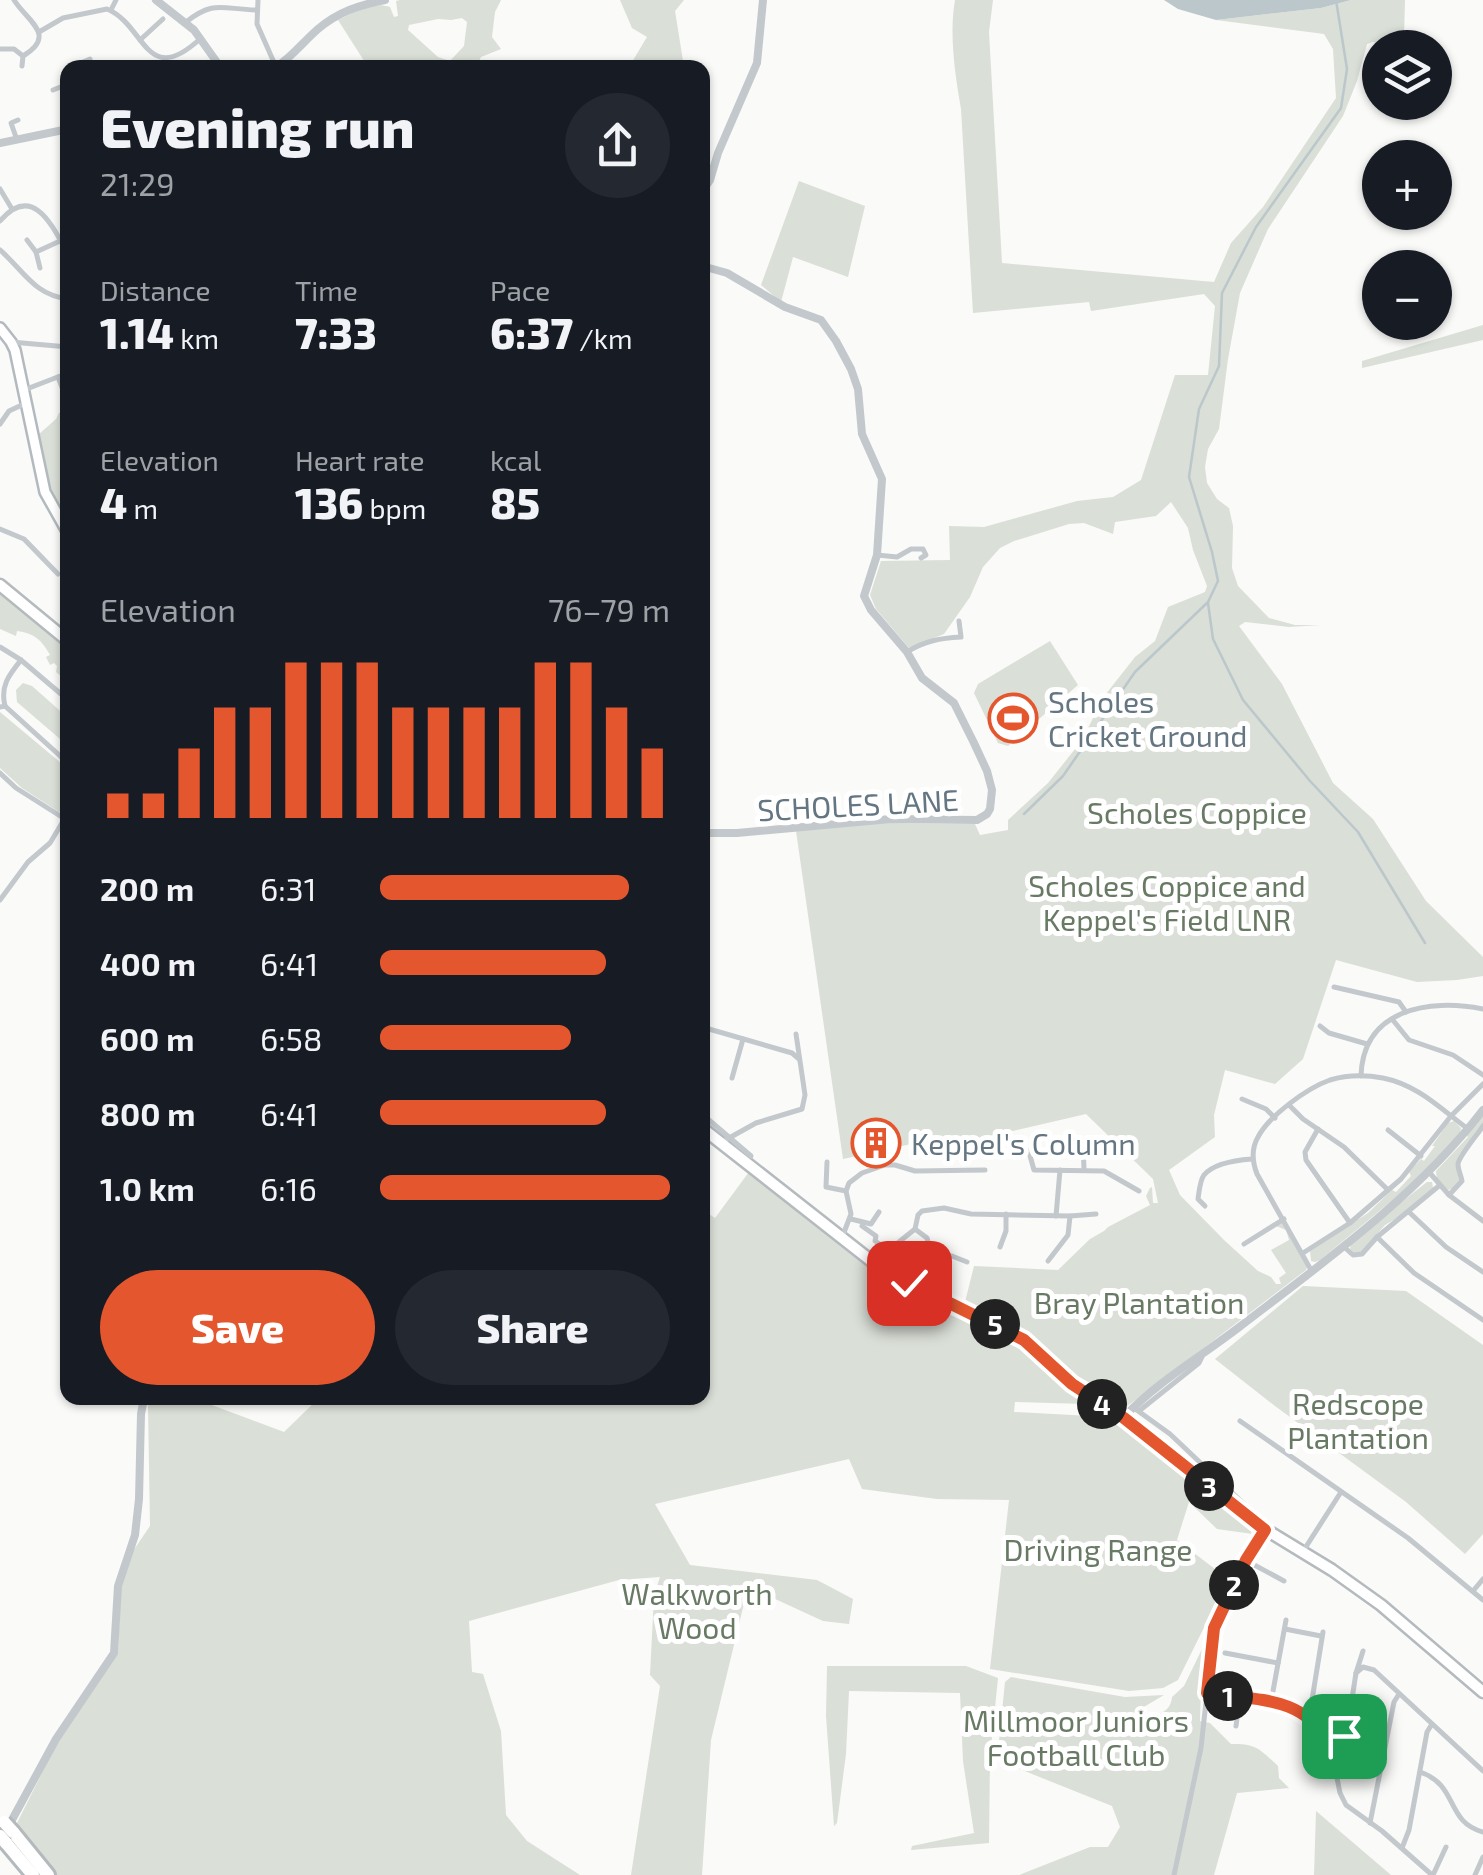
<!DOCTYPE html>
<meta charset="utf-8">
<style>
:root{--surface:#171b24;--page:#242831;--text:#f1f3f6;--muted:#9ea1a6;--accent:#e4572e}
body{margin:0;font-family:"Exo 2",sans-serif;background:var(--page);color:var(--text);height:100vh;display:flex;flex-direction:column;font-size:38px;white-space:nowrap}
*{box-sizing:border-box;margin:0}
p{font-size:32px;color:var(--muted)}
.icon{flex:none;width:55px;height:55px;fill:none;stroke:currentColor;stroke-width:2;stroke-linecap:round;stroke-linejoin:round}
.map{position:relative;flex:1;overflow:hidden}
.drawer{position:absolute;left:60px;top:60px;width:650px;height:1345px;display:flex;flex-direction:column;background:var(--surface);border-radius:20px;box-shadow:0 2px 8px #0004}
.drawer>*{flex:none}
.controls{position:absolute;left:1362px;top:30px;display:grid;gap:20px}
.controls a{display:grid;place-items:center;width:90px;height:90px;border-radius:50%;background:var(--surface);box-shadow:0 2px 8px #0004;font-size:50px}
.pin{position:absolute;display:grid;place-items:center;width:85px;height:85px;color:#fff;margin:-42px;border-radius:20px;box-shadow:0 5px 15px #0006}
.km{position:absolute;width:50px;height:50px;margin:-25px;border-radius:50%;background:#222;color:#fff;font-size:28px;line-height:50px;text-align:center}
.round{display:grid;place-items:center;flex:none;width:105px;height:105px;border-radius:52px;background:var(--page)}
.headline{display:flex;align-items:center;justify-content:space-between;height:170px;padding:0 40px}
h1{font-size:55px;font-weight:800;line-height:75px}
.metrics{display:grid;grid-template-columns:repeat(3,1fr);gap:15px;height:170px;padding:10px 40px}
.metrics div{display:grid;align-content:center}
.metrics b{font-size:42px;font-weight:800}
.metrics small{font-size:28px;font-weight:400}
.metrics p{font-size:28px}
.chart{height:280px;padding:20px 40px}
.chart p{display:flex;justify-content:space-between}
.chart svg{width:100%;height:180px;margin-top:10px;stroke:var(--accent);stroke-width:6}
.button{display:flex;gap:20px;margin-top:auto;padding:20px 40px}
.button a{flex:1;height:115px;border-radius:60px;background:var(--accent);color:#fff;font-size:40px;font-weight:800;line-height:115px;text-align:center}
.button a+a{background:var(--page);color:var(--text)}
ul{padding:0 40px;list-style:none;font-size:32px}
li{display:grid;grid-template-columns:160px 120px 1fr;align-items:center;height:75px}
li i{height:25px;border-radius:12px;background:var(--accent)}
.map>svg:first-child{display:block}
</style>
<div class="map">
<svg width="1483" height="1875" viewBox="0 0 1483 1875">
<rect width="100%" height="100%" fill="#fafaf8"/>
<g fill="#dadfd7" fill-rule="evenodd">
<path d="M400,0H501L495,12L492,37L501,49L481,57L476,67H368L338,20C355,12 371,1 390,7L394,17L398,16L396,1ZM462,18L467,22L464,46L450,61L438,57L408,30L409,25L438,19L451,20Z"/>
<path d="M620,0H684L675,11L684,67L659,65L657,67H629L647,37L632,28Z"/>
<path d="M955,0H993L989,32L1002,263L1214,282L1231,243L1263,207L1336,98L1333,49L1324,34L1216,20L1321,8L1351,0H1405L1404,39L1391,47L1373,42L1367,44L1357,81L1343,116L1268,229L1240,293L1228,359L1219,429L1208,449L1205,467L1207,483L1217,499L1229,508L1233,526L1232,568L1238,586L1269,618L1295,625H1320L1289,627L1245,622L1239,626L1282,684L1333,783L1373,819L1426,901L1483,957V976L1457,980L1417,982L1336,960L1303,1059L1275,1084L1225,1070L1214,1115L1215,1137L1169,1170L1180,1195L1224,1240L1258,1271L1271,1277L1276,1284H1281L1279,1278L1286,1273L1271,1250L1289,1240L1286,1230L1276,1226L1282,1222L1308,1264L1306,1270L1126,1407L1103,1390L1072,1373L1017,1326L965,1302L974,1266L1058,1270L1090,1239L1104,1231L1108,1227L1150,1205L1146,1196L1150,1188L1152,1187L1153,1203H1158L1153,1179L1086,1114L961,1143L911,1144L843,1159L796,831L881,823L975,824L980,835L1008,830V820L1048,783L1083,739L1102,699L1135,657L1155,641L1168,607L1205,592L1207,586L1193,550L1188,528L1171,502L1156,516L1115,522L1113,534L1084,523L1069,524L1014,541L1000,548L983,567L970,597L944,634L909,648L876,609L870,595L881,561L950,560L949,526L984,527L1077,501L1113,497L1141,480L1175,375H1208L1215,306L1204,294L1091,311L1089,302L973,313L961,109C955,74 949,35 955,0Z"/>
<path d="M799,181L865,206L848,277L793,257L781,302L761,285Z"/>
<path d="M1483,325V340L1362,368V361Z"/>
<path d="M67,410V524L50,492L38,435L56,419L59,413Z"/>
<path d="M0,589L67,646V681L56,672L57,666L54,663L50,665L46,657L50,655C42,640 34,633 17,631L16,636L0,629Z"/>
<path d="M1050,641L1078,685L1008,746L998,743L974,693L978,684Z"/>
<path d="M23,683L32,686L67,717V745L17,702L16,690Z"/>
<path d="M0,712L67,768V787L62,794L67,797L63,811L59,812L22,788L0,768Z"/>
<path d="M1483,1115V1124L1458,1160L1460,1181L1452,1189L1448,1190L1437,1179L1436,1171L1468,1137L1466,1135Z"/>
<path d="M1454,1121L1461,1128L1460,1133L1429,1167L1400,1194L1320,1260L1315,1262L1311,1261L1310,1251L1368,1213L1392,1190L1396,1192L1411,1176L1409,1172L1421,1159L1424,1161L1435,1146H1432L1448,1123Z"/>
<path d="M749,1172L878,1275L1024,1346L1062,1386L1086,1404L1015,1402L1014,1412L1090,1416L1104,1408L1257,1530L1253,1534L1217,1529L1189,1502L1177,1540L1228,1579L1178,1680L1163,1688L1129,1691L990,1669L1009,1500L937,1499L862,1489L849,1459L655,1504L690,1565L817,1580L853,1599L849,1624L823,1621L773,1598L747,1591L711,1740L702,1875H631L660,1686L650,1675L654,1596L660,1577L619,1580L469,1621L472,1672L483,1674L501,1731L506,1815L527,1841L580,1875H56L16,1825L55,1747L118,1653L121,1585L133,1551L150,1526L148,1406L153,1398H193L284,1432L319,1398H702L703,1210L715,1218Z"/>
<path d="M1427,1182H1432L1433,1188L1402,1215L1385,1225L1360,1253H1354L1350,1249L1351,1242Z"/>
<path d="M1303,1286L1406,1291L1483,1345V1534L1465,1554L1406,1502L1275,1406L1215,1359Z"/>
<path d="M1202,1649L1200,1721L1210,1723L1231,1744C1256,1743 1261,1750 1278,1766L1279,1778L1289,1788L1237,1793L1214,1875H1019L1090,1847H1108L1120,1827L1112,1806L997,1760L1005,1682L1011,1677L1125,1697L1164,1695L1142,1708L1146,1716C1160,1715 1171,1711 1172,1697L1184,1686Z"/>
<path d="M827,1666H966L998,1678L990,1757L989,1843L911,1850L912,1846L974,1833L963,1761L960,1693L849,1691L846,1754L837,1823L834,1826L826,1716Z"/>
<path d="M1316,1811L1391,1875H1314Z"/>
</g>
<path fill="#bbc7cb" d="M1164,0H1351L1321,8L1216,20L1178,9Z"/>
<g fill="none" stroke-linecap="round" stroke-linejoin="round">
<g stroke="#bbc7cb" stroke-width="2.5">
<path d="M1208,603L1213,639L1243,700L1310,781L1358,832L1425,943"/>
<path d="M1024,814L1063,776L1135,672L1208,602L1218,581L1212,552L1189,477L1199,409L1219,366L1222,293L1256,227L1341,108L1347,69L1336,0"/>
</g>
<g stroke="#b3babf" stroke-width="14">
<path id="secondary" d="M0,328L11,342L15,350L45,492L68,533"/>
</g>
<g stroke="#b5babe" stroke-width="15">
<g id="primary">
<path d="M0,585L68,641"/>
<path d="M702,1128L879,1267L1024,1340L1072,1384L1124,1417L1263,1528L1332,1570L1381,1605L1483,1692"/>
</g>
</g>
<g stroke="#b4b9bd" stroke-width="18">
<g id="motorway">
<path d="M13,1832L48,1875"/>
<path d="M6,1843L33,1875"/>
</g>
</g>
<g stroke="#c3c8cc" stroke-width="5">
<path d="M258,0L257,24L276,67"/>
<path d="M111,10L116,0"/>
<path d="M186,22C214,0 221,9 256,10"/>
<path d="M39,32L63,18L107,9C146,25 145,89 200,39"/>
<path d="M140,40L163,19"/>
<path d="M0,49H14L23,56C58,35 27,21 14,0"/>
<path d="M76,65L90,59"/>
<path d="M22,66L23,56"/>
<path d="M53,90L68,84"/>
<path d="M63,115L68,113"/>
<path d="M17,140L11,123L18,120"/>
<path d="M0,189L12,209"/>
<path d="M0,221C33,182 53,227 68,254"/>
<path d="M27,240L36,252L60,241"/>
<path d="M0,250C24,271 34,295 68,299"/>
<path d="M36,252L40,268"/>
<path d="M11,342L68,347"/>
<path d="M58,377L65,395"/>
<path d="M24,390L68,373"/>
<path d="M0,424L9,411L24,404"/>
<path d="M0,529L24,539L58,574"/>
<path d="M877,555L897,557L911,549H923L926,555L921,558"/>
<path d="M0,647L21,660L68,700"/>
<path d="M907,652C924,641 941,638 961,637L959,621"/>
<path d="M5,706L68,763"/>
<path d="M0,707L5,706C0,686 9,675 21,660"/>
<path d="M0,773L16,788L65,819"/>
<path d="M0,900L28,862L50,843L68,813"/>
<path d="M1334,987L1399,1002L1406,1012"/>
<path d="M1392,1019L1409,1040L1453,1055L1483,1075"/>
<path d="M1320,1026L1329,1033L1367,1044"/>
<path d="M702,1027L792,1053L799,1059"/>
<path d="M1361,1076C1363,1009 1429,998 1483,1009"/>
<path d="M732,1078L743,1039"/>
<path d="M1242,1099L1266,1109L1275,1118"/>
<path d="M1289,1105L1303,1119L1344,1147L1388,1190"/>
<path d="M702,1114L751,1156"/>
<path d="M1318,1129L1305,1152L1306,1160L1350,1223"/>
<path d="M1388,1130L1421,1156"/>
<path d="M1083,1140L1084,1170"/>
<path d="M720,1143L756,1123L802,1109L805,1095L796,1034"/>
<path d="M1024,1149L1029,1152L1038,1150"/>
<path d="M1029,1152L1034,1170L1104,1171L1139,1191"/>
<path d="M827,1162L826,1187L846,1191"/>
<path d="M1429,1172L1449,1195L1483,1221"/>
<path d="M1449,1195L1462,1181C1461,1175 1458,1170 1458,1164C1459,1156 1478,1134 1483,1126"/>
<path d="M1205,1206L1198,1199C1199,1192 1200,1180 1204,1175C1214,1163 1238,1160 1252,1159"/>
<path d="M1409,1212L1446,1247L1483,1272"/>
<path d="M1056,1216L1060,1170"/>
<path d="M851,1219L871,1224L879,1212"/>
<path d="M862,1226L876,1236L875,1241L889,1250"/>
<path d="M915,1229L927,1238L933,1259"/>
<path d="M843,1235L851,1214L846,1191L849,1183L862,1173L885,1165H895L915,1171L985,1170"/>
<path d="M1377,1237L1414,1273L1483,1320"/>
<path d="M1244,1244L1284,1219"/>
<path d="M1343,1246L1353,1255L1362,1254L1377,1237L1440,1185"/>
<path d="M1000,1247L1006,1231V1214"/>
<path d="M1303,1253L1350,1223L1401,1179L1451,1116L1483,1084"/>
<path d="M1048,1261L1068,1235L1070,1216"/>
<path d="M880,1266L889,1250L915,1229L918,1215L922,1211L944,1208L971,1214L1070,1216L1096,1214"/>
<path d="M1311,1270L1257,1174C1252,1161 1251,1149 1258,1137C1269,1116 1307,1088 1330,1080C1347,1075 1366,1075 1383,1078C1418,1085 1441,1109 1468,1129"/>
<path d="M930,1292L948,1257L952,1256L967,1262"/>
<path d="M1134,1408L1170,1434L1243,1503L1247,1509L1246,1513"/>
<path d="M1139,1411L1199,1363L1202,1357"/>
<path d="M1240,1421L1408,1538L1483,1600"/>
<path d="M1302,1553L1341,1492"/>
<path d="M1247,1561L1284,1581"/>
<path d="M1473,1591L1483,1579"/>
<path d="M1285,1629L1321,1636"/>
<path d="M1225,1653L1278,1663"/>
<path d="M1356,1673L1363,1667L1374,1670L1483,1771"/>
<path d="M1207,1693L1284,1704L1306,1714L1330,1743L1340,1793L1346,1805L1382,1831L1432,1875"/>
<path d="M1271,1702L1286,1620"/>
<path d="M1306,1714L1311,1706L1323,1632"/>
<path d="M1236,1726L1240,1696"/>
<path d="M1331,1743L1344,1736L1347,1731L1356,1673L1363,1651"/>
<path d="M1420,1772C1459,1785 1445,1822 1483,1832"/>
<path d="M1370,1823L1394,1702L1399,1694"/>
<path d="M1402,1848L1409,1830L1427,1732L1432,1724"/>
<path d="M1174,1875L1201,1748L1214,1628L1246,1560L1265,1530"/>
<path d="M1433,1875L1446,1847"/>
<path d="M1475,1875L1483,1857"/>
</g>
<g stroke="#c3c8cc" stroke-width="8">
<path d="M156,0L194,30L221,68"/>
<path d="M275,68C292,57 303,42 318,29C338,12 359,5 385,0"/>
<path d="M0,143L68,129"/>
<path d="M702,192L710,180L718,153L757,63L763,0"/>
<path d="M702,266L727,273L785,307L821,320L836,341L851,369L858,389L862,434L882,479L877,555L864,596L871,610L907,652L922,678L954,703L974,743L987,771L992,790L990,809L987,814L977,820L891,819L737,833H702"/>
<path d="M1124,1417C1156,1383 1200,1357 1238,1328C1324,1262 1416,1197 1483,1110"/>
<path d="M7,1829L56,1739L114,1653L118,1586L135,1535L139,1499L141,1414L144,1398"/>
</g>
<use href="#secondary" stroke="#fff" stroke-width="9"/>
<use href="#primary" stroke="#fff" stroke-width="10"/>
<use href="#motorway" stroke="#fff" stroke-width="12"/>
<g stroke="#b4b9bd" stroke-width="18" stroke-linecap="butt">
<g id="motorway-bridge">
<path d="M4,1822L13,1832"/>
<path d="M0,1836L6,1843"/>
</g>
</g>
<use href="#motorway-bridge" stroke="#fff" stroke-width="12"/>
</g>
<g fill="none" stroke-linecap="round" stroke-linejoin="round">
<g stroke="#fff" stroke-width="20">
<path id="route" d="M909,1283L1024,1340L1072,1384L1124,1418L1265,1530L1246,1560L1214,1628L1207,1693C1255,1701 1302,1694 1330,1744L1344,1736"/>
</g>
<use href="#route" stroke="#e4572e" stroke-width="12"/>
</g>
<defs>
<g id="stadium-ring" transform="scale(2.5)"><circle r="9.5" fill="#fff" stroke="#e4572e" stroke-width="1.5"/><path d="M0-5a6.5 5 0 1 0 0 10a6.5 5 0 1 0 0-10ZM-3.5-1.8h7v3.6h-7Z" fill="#e4572e"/></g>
<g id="building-ring" transform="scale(2.5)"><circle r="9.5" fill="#fff" stroke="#e4572e" stroke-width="1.5"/><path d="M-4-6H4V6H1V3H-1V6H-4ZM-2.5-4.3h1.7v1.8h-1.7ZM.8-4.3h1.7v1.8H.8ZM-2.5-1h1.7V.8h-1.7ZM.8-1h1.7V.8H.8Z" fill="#e4572e"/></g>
</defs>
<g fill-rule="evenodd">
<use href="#stadium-ring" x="1013" y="718"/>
<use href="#building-ring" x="876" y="1143"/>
</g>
<g text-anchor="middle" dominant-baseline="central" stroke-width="10" stroke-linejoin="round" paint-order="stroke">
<g font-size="30" fill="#657683" stroke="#fff" text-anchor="start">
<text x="1048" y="701">Scholes<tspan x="1048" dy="34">Cricket Ground</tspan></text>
<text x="911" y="1143">Keppel's Column</text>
</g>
<g font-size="30" fill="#657683" stroke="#fff">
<text transform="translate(858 804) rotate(-3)">SCHOLES LANE</text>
</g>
<g font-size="30" fill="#687a64" stroke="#fff">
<text x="1197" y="812">Scholes Coppice</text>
<text x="1167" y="885">Scholes Coppice and<tspan x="1167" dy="34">Keppel's Field LNR</tspan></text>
<text x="1139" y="1302">Bray Plantation</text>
<text x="1358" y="1403">Redscope<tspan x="1358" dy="34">Plantation</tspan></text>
<text x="1098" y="1549">Driving Range</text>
<text x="697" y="1593">Walkworth<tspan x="697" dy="34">Wood</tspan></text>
<text x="1076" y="1720">Millmoor Juniors<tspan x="1076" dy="34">Football Club</tspan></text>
</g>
</g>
</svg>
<div class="controls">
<a><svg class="icon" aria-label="layers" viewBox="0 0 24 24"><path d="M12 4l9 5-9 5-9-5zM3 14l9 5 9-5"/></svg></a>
<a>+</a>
<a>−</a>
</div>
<div class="pin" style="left:1344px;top:1736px;background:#1e9e55"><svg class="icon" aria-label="arrive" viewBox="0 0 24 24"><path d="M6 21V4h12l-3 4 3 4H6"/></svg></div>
<div class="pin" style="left:909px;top:1283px;background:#d93025"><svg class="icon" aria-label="check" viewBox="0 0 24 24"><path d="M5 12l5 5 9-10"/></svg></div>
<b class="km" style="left:1228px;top:1696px">1</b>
<b class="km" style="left:1234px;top:1585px">2</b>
<b class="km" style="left:1209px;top:1486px">3</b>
<b class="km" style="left:1102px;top:1404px">4</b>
<b class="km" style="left:995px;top:1324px">5</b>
<section class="drawer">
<div class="headline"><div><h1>Evening run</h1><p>21:29</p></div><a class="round"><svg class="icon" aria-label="share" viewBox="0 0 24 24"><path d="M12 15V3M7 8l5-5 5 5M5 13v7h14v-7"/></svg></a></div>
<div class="metrics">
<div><p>Distance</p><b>1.14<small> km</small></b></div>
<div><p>Time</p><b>7:33</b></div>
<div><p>Pace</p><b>6:37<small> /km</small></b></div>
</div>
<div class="metrics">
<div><p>Elevation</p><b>4<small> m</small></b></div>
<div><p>Heart rate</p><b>136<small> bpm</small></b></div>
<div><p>kcal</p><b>85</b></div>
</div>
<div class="chart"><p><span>Elevation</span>76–79 m</p>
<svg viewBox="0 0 160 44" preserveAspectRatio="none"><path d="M5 44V38M15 44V38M25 44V27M35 44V17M45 44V17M55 44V6M65 44V6M75 44V6M85 44V17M95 44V17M105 44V17M115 44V17M125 44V6M135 44V6M145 44V17M155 44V27"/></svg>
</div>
<ul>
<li><b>200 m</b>6:31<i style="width:86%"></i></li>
<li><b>400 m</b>6:41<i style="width:78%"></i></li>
<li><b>600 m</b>6:58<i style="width:66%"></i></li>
<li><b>800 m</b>6:41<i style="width:78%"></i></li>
<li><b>1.0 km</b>6:16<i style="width:100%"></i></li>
</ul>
<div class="button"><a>Save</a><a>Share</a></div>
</section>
</div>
